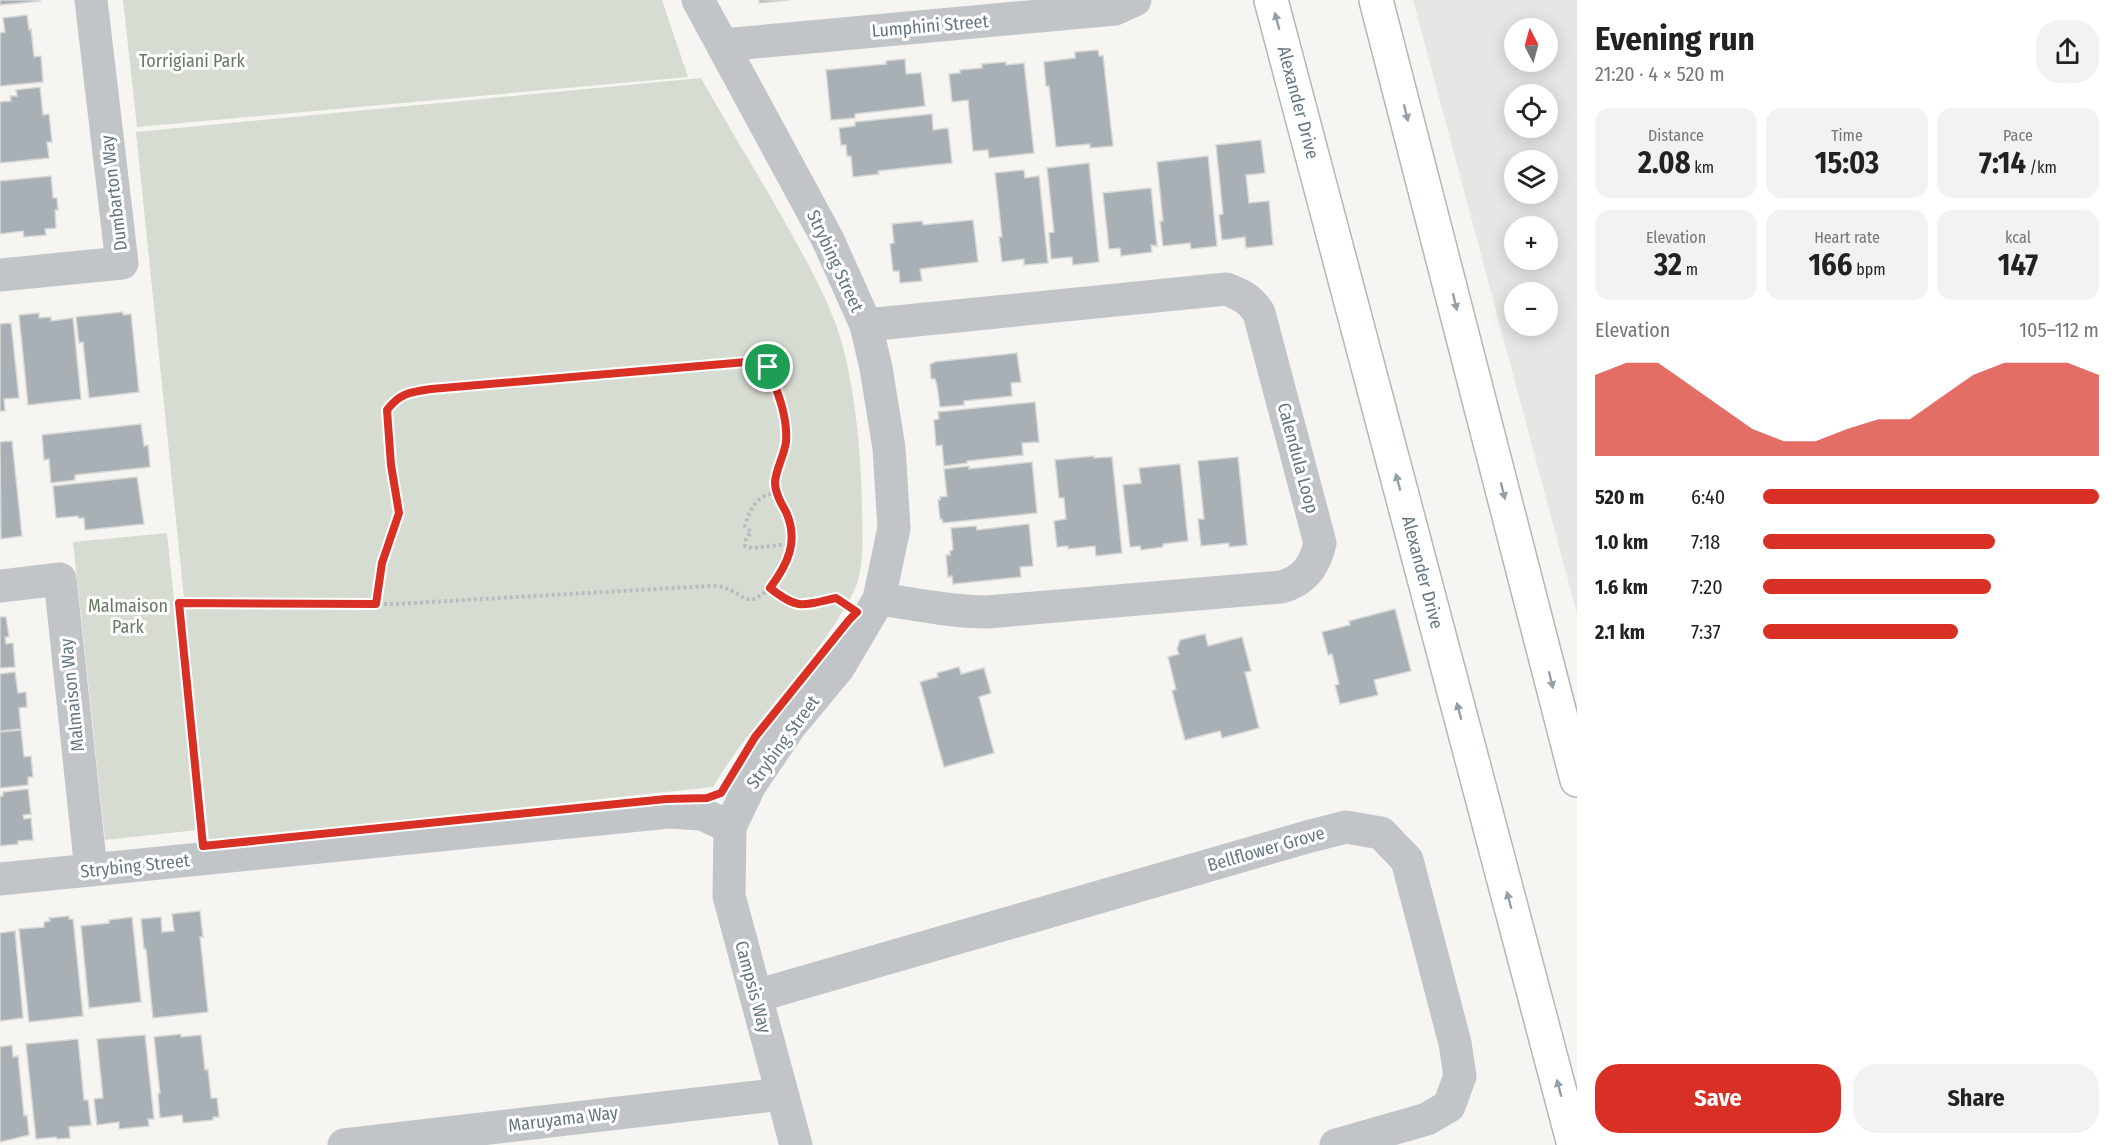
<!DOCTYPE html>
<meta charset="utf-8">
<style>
:root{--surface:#fff;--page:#f2f2f2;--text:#222;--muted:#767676;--accent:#d93025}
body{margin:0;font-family:"Fira Sans Condensed",sans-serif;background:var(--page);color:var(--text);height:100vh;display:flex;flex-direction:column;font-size:22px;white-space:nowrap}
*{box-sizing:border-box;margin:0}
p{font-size:20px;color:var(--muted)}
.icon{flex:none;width:33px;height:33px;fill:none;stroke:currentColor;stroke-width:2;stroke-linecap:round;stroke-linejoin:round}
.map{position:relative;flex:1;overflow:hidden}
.details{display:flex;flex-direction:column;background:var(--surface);width:540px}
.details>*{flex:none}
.needle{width:39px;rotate:354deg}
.controls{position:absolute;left:1504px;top:18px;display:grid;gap:12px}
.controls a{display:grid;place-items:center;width:54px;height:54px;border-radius:50%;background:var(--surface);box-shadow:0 3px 15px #0003;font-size:30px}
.pin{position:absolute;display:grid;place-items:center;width:51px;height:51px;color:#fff;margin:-26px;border:3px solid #fff;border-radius:50%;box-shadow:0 2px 6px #0007}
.round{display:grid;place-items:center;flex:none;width:63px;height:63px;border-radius:24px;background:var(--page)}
.head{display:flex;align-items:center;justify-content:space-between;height:102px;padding:0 18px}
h1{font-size:33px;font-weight:700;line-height:45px}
.stats{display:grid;grid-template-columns:repeat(3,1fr);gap:9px;height:102px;padding:6px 18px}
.stats div{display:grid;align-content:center;border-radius:15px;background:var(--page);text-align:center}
.stats b{font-size:30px;font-weight:700}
.stats small{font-size:16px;font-weight:400}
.stats p{font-size:16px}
.chart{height:168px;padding:12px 18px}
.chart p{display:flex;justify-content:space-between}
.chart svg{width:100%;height:108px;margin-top:6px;fill:var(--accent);opacity:.7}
.action{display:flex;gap:12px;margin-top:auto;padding:12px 18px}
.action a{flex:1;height:69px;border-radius:24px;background:var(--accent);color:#fff;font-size:24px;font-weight:700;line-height:69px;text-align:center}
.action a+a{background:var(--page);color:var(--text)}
ul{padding:0 18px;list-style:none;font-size:20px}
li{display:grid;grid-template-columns:96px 72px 1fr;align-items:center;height:45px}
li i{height:15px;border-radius:8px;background:var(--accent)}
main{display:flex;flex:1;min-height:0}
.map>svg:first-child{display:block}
</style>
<main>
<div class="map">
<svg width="1577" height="1145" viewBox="0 0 1577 1145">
<rect width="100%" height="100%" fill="#f6f5f2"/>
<path fill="#e6e7e5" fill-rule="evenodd" d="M1413,0H1577V614ZM1515,28H1548V62H1515ZM1515,94H1548V128H1515ZM1515,160H1548V194H1515ZM1515,226H1548V260H1515ZM1515,292H1548V326H1515Z"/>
<g fill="#d7dcd3">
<path d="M123,0H662L688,77L137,127Z"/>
<path d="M701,78C726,122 752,165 777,208C797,244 818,279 833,317C854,368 861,450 862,505C862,533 866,570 852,595C815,665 753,718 713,787L209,841L136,132Z"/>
<path d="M167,533L198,830L105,840L73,542Z"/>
</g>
<g fill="#a8b0b5" stroke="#d7d7d5" stroke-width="1.5">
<path d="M0,0H40V1L0,5Z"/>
<path d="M759,0H789L759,3Z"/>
<path d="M27,15L29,30L31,29L34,57L41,56L43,82L0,86V33L5,32L3,18Z"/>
<path d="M1098,50L1099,56H1103L1113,146L1090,148V144L1056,147L1049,86H1046L1044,62L1075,58V52Z"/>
<path d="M905,59L906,74L921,73L925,106L855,114V118L831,120L826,70L886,64V61Z"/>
<path d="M1006,62V65L1024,63L1034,153L989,158L988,150L973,151L968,100L952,102L949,74L960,73V70L982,68V64Z"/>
<path d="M40,87L43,115L49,114L52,142H47L49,158L0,163V102L11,101L10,96H17L16,90Z"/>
<path d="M932,114L933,130L948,128L952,163L878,171L879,174L853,177L851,156H847L846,145H841L839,128L855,126V122Z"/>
<path d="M1261,140L1265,173L1246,175L1249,203L1269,201L1273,245L1246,248L1245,237L1222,240L1219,215L1223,214L1216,145Z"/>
<path d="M1208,156L1217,246L1191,249L1190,243L1163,246L1160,221H1163L1157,162Z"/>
<path d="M1089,163L1099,262L1073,265L1072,257L1051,259L1049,233L1054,232L1047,168Z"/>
<path d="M1024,170L1025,178L1039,176L1048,263L1024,265V259L1002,262L999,237H1002L995,173Z"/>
<path d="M51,176L53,198H57L58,210H55L56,228L45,229L46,235L24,237L23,231L0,234V181Z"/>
<path d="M1151,188L1157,246L1151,245L1152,252L1121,256L1120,248L1109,249L1103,193Z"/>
<path d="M973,220L978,262L920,269L922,281L900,283L899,271H893L890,244L894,243L892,224L922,221L923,225Z"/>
<path d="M123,312V315L131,314L139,392L89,398L83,342L79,343L76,317Z"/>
<path d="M39,313V318L51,317V321L73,318L81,399L28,405L19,315Z"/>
<path d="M11,323L19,398L4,399L5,411H0V324Z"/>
<path d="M1017,353L1021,382L1011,383L1012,396L964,401V405L940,407L937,385L935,379H931L930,364L934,363V362Z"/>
<path d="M1035,402L1039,442L1022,443L1023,455L967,461V463L944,466L942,445L936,446L934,420L939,419L938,412Z"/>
<path d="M141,424L144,446L148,445L150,467L75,475V480L51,483L49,459L44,460L42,435Z"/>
<path d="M12,441L22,536L1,539L0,442Z"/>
<path d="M1094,456V458L1112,457L1122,553L1096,556L1095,546L1068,549V546L1057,547L1054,521L1066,519L1064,498H1059L1055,460Z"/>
<path d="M1238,457L1247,545L1229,547V543L1201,546L1198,519H1204L1198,461Z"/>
<path d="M1032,462L1037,513L943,523L942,519H940L938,500H940V497L947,496L944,469L969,466V469Z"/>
<path d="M1180,464L1188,541L1163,544V547L1141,550L1140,546L1130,547L1123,485L1141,483L1139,468Z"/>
<path d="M137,477L144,524L85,530L84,518H78V516L56,518L53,486Z"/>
<path d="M1029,524L1033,566L1020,567L1021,577L953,584L952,576L948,577L946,555H950V551L953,550L951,528L976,526L977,530Z"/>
<path d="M1395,609L1411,671L1374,680L1378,695L1340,704L1335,685L1339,684L1332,654L1328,655L1322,632L1350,625L1349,621Z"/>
<path d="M0,617H6L9,637H5L6,644L13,643L15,667L0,668Z"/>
<path d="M1205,634L1208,646L1242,637L1251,671L1245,672L1259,728L1222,738L1220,731L1185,740L1172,691L1176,689L1168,657L1179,654L1177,649L1180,640Z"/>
<path d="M959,667L961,674L984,668L991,693L979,697L994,753L944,767L920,682L938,677L937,673Z"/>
<path d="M15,672L18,693L26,692L27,707L19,708L21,729L0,731V674Z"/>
<path d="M21,730L24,757L31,756L33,777H28V785L0,788V732Z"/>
<path d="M28,789L31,814L23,815L24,819L31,818L33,840L18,841V844L0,846V796H3V792Z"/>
<path d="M200,911L203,937H200L208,1012L153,1018L146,949H144L141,919L161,917L162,932L174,931L172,914Z"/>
<path d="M69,916V919H73L83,1016L29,1022L19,929L44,927V922L50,921L49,918Z"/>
<path d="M132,917L141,1002L89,1008L81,926L109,923V920Z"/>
<path d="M15,931L23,1018L0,1021V933Z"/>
<path d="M181,1034V1037L201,1035L205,1070L208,1069L211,1098H217L219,1117H213V1120L183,1123L182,1115L160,1118L158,1094L160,1093L154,1037Z"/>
<path d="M145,1035L154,1119H148L149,1126L119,1129V1122L97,1125L94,1099L103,1098L97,1039Z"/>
<path d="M78,1039L84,1100H88L91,1125L69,1127L70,1138L57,1139L56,1137L36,1139L26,1044Z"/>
<path d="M12,1045L13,1057L18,1056L24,1116L27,1115L29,1135L0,1142V1047Z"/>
</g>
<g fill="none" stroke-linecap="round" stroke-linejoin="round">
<g stroke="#b2b7ba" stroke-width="36">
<g id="major">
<path id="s1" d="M1271,0L1574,1145"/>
<path d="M1376,0L1577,780"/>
</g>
</g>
<g stroke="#b9bcbe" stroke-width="4" stroke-dasharray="3 3" stroke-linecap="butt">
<path d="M777,493C757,494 750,509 745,526L751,532L746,539L745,546L752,548L792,544"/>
<path d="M376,604L382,563L399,513L391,465L387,410L395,399L409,392L431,389L735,362L758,361L768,367C777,391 788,416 785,442C784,456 776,469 775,482C775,493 781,503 786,512C799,541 788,565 770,588"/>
<path d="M201,829L179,603L396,604L708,586C713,586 719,586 723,587C747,594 744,611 770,588L784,599L796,605L836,598L845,603"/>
</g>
<g stroke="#c1c5c8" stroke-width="33">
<path d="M723,45L1115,9L1135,0"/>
<path d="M0,275L122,263L91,0"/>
<path d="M866,325L1226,289C1242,295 1250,299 1259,313L1320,543C1315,566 1304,581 1281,587L987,612C951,612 915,604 879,599"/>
<path d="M0,586L60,579L91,870"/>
<path d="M730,827L729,896L796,1145"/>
<path d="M0,879L669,812L702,814L730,827L750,785L790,726L839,667L879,599L894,528L889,448L876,368L866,325L828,240L698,0"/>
<path d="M756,996L1307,837L1346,827L1381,833L1407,860L1455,1043L1460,1076L1449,1106L1427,1119L1336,1145"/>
<path d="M344,1145L782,1094"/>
</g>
<use href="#major" stroke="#fff" stroke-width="33"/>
</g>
<defs><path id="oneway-solid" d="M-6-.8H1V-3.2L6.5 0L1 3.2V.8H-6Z" transform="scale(1.5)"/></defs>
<g fill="#93a0a8">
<use href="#oneway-solid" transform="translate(1277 21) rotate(-105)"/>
<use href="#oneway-solid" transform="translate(1406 113) rotate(76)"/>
<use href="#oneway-solid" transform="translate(1455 302) rotate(76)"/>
<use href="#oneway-solid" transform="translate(1398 482) rotate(-105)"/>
<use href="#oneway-solid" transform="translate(1503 491) rotate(76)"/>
<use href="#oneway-solid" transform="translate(1551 680) rotate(76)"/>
<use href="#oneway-solid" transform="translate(1459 711) rotate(-105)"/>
<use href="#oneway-solid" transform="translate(1509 900) rotate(-105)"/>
<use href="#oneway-solid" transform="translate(1559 1088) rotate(-105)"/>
</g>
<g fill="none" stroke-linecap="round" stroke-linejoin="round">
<g stroke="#fff" stroke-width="12">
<path id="route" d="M758,361L768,367C777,391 788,416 786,442C784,456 776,469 775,482C775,493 781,503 786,512C799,541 788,564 770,588C799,611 803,605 836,598L857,612L849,620L755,737L721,793L707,798L666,799L203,846L179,603L376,604L382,563L399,513L391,465L387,410C400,393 410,392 431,389Z"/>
</g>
<use href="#route" stroke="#d93025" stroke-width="8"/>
</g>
<g text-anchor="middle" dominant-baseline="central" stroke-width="6" stroke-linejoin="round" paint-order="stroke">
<g font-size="18" fill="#657782" stroke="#fff">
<text transform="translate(930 26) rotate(-5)">Lumphini Street</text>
<text stroke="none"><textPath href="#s1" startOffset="106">Alexander Drive</textPath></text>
<text transform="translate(114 193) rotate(-97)">Dumbarton Way</text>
<text transform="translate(835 261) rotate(65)">Strybing Street</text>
<text transform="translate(1298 458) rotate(75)">Calendula Loop</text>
<text stroke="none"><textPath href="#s1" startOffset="592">Alexander Drive</textPath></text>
<text transform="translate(72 695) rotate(-96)">Malmaison Way</text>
<text transform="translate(783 742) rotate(-54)">Strybing Street</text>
<text transform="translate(1266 849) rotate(-16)">Bellflower Grove</text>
<text transform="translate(135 866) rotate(-6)">Strybing Street</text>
<text transform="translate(753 987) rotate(75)">Campsis Way</text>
<text transform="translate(563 1119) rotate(-7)">Maruyama Way</text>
</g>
<g font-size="18" fill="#697a64" stroke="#fff">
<text x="192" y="61">Torrigiani Park</text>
<text x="128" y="606">Malmaison<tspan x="128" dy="21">Park</tspan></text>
</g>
</g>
</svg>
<div class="controls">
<a><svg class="needle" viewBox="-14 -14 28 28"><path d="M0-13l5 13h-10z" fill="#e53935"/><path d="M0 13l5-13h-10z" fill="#767676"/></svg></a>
<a><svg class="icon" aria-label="locate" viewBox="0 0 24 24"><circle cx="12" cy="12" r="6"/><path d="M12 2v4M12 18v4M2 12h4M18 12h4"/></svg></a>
<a><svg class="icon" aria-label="layers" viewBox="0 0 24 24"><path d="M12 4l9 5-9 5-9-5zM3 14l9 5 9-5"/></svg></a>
<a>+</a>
<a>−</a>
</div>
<div class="pin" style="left:768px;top:367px;background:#1e9e55"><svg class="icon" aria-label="arrive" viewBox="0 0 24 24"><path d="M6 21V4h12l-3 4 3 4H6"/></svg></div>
</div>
<section class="details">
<div class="head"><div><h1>Evening run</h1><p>21:20 · 4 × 520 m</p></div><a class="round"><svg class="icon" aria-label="share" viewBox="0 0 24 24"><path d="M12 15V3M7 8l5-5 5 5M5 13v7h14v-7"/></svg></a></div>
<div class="stats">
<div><p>Distance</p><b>2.08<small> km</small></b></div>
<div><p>Time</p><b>15:03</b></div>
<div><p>Pace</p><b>7:14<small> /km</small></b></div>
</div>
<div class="stats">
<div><p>Elevation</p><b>32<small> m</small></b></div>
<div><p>Heart rate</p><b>166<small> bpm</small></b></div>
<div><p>kcal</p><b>147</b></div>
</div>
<div class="chart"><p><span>Elevation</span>105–112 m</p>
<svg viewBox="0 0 160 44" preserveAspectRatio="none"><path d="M0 44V11L10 6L20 6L30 15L40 24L50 33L60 38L70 38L80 33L90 29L100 29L110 20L120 11L130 6L140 6L150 6L160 11V44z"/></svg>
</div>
<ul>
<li><b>520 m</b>6:40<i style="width:100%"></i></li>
<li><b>1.0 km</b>7:18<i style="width:69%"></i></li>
<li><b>1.6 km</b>7:20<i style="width:68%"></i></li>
<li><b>2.1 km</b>7:37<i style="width:58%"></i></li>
</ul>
<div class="action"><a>Save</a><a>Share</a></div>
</section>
</main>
